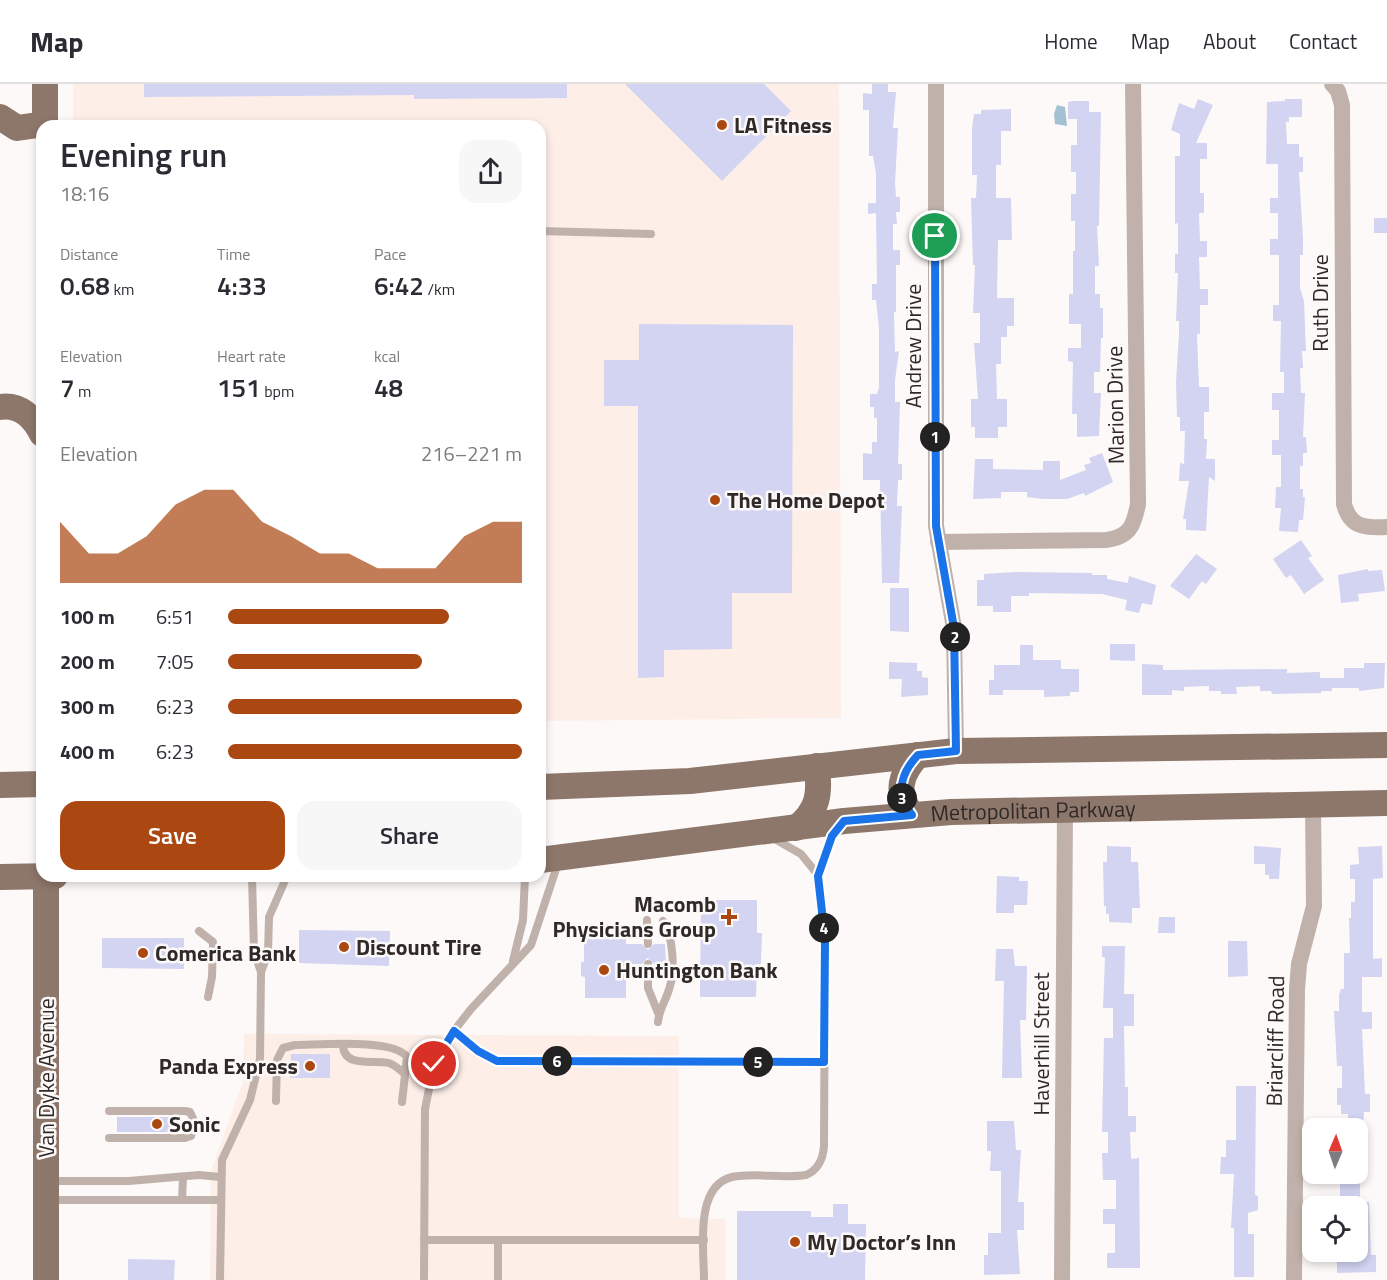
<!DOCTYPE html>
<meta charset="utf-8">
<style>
:root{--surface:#fff;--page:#f7f7f7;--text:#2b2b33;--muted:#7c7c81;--line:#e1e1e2;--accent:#ab4710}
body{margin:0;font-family:"Titillium Web",sans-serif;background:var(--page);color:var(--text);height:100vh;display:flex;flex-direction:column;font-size:22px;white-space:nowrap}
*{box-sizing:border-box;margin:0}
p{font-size:20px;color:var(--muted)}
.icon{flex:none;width:33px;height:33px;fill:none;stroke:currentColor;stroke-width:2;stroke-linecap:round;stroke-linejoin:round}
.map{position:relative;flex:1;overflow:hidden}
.sheet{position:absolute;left:36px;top:36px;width:510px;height:762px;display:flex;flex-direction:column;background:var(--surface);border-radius:18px;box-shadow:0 3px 9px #0003}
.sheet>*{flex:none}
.needle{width:39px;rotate:2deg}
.tools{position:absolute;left:1302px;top:1034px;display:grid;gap:12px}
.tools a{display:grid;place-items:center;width:66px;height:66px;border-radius:12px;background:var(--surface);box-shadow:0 3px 9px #0003;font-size:30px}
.pin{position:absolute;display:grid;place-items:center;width:51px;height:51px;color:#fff;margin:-26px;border:3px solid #fff;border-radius:50%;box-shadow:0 2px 6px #0007}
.km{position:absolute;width:30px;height:30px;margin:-15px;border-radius:50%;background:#222;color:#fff;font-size:16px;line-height:30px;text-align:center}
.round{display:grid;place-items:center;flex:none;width:63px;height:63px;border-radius:18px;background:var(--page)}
.headline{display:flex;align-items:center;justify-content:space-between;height:102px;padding:0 24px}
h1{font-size:33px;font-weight:600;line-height:45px}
.stats{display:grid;grid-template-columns:repeat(3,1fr);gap:9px;height:102px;padding:6px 24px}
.stats div{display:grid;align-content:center}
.stats b{font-size:26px;font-weight:600}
.stats small{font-size:16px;font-weight:400}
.stats p{font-size:16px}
.chart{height:168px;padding:12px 24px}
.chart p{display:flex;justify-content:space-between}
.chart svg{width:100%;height:108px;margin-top:6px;fill:var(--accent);opacity:.7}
.action{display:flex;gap:12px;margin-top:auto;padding:12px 24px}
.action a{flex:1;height:69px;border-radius:18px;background:var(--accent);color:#fff;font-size:24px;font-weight:600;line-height:69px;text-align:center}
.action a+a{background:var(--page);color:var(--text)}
ul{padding:0 24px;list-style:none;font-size:20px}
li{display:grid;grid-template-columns:96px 72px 1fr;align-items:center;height:45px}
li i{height:15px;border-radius:8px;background:var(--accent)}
header{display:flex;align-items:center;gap:36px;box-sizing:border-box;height:84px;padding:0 30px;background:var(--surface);border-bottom:2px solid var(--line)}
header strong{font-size:28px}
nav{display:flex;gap:33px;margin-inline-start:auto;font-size:21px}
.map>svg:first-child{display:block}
</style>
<header>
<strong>Map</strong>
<nav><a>Home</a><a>Map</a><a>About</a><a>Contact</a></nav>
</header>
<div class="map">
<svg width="1387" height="1196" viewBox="0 0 1387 1196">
<rect width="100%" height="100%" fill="#fdf9f8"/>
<g fill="#fdeee8">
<path d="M73,0H839L841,634L540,637V42H73Z"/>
<path d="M244,950L679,952V1134L725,1135V1196H210L211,1087L243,997Z"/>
</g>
<path fill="#a2c2d1" d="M1057,21L1065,23L1067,42L1055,40L1054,30Z"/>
<g fill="#d2d4f1">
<path d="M144,0H567V14L414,15V11L144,13Z"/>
<path d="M625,0H764L791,27L722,97Z"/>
<path d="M872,0H888V8H896L893,44H898L895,99L896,113H900V128H896L897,140H893V166H900V181H896V228H894L895,268L899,267L895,296V318H900L898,380H902V396H898L897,422H902L899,499H882L880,396H863V369L872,370V358H877V334H874V323H870V310H877L879,304V244L876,216H872V200H877L876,129L868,130V119H876V90L873,72H869V26H863V9L872,10Z"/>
<path d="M1198,15L1213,21L1196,59H1207V75H1200V109H1204V129H1199L1200,157H1207V173H1199L1200,205H1208V221H1200V250H1197L1199,303H1209V328H1204V355H1207L1206,375H1215V397L1209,393L1206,447L1186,446V435H1183L1189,397H1179L1180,379L1184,380L1185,347H1180V333H1177L1176,298L1179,250V237H1176L1178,189H1175V170H1178V139L1175,140V72H1180V50L1171,46L1179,19L1194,25Z"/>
<path d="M1285,15H1302V33H1289V38H1286L1287,60H1299V73H1303V88H1299L1303,155V171H1300V204L1304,217L1306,267H1302L1303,284H1300L1301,309H1305L1303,353H1306L1307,369H1303V382H1300V405H1303V413H1305L1303,436H1299L1298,448L1279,447L1281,424H1275L1276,403H1281V371H1272V356H1279V326H1272V309H1284V288H1280L1281,237H1273V221H1279V171H1270V155H1278V129H1270V114H1278V80H1266L1267,18L1285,17Z"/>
<path d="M1073,17H1089V28H1101L1099,142H1097L1099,182H1095V210H1100V224H1103V254H1101L1100,288H1094V309H1101L1099,352L1077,353V330H1072L1073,278L1068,277V264H1081V240H1069V210H1073V167H1075V137H1071V110H1076V88H1071V61H1077V35H1068V18Z"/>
<path d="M1011,25V47H1001V81H996V114H1011L1012,156H998L997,214H1014V242H1007V253H1001V280H996L997,315H1007V343H998V354H975V343H971V315H978L974,259H980V229H973L975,181H973L971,114H976L977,91H972V44L974,30H981V26Z"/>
<rect x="1374" y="134" width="13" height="15"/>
<path d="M639,240L793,241L792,509H732V565L664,566V593L638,594V322H604V276H639Z"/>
<path d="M1102,369L1113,398L1085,412L1084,409L1067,415H1043L1027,413V408H1001V414L973,415L975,375H993V385L1043,386V377H1060V396L1086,386L1084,381L1091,379L1089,374Z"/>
<path d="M1301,456L1312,472L1308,474L1324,496L1304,510L1291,491L1286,494L1273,475Z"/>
<path d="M1196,470L1217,485L1206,500L1202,497L1189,515L1170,502Z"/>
<path d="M1368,485V487L1382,486L1385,507L1358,510L1359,517L1341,519L1338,491Z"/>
<path d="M1015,488L1092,489V491H1107V495L1128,499L1129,492L1156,501L1152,521L1142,519L1139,529L1125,526L1127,516L1102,510L1029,509V512H1011V528H993V522H977V496H984V490Z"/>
<path d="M890,504H909V548L890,547Z"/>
<path d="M1110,560H1135V577L1110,576Z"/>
<path d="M1020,561H1033V576H1061V585H1079V608H1070V612L1044,613V606H1003V611H989V596H994V581H1020Z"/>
<path d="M889,578L917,579V587H922V593L928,594V611L901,613L902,595H889Z"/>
<path d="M1364,579H1385L1384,604L1359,607V604H1332V607H1321V609L1272,610L1271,607H1260V602L1236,603L1237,610H1221V607H1209V602L1184,603V607L1172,606V611H1142V580L1163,581V586L1287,585V589L1320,588V594H1344V584H1364Z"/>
<path d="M1107,762L1131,763V778H1138L1140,824H1132V839L1109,838V830H1106V822H1104L1103,778H1107Z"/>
<path d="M1254,762L1281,764L1279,795H1269V791H1265V780H1254Z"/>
<path d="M1382,762L1383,794L1373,795V875L1382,874V893H1362V928H1372V945H1362L1365,1010H1370V1028H1364L1363,1042H1348V1030H1341V1021H1337V1004H1342V982H1337L1334,927H1339V911L1341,905H1344V869H1350L1349,834H1351V818H1355V795H1350V781L1359,780L1358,763Z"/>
<path d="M997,792L1019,793V797H1028L1027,821H1014V829H996Z"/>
<path d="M701,816H757V849H762L761,880H757L756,913H700Z"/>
<path d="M1159,833H1175V849H1158Z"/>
<path d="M299,846L390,847L389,882L299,879Z"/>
<path d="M102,854H184V885L102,884Z"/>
<path d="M584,855H626V860H642L648,866L654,860H665L666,880H654L647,874L642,880H626V914H585V893L581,892V878H584Z"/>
<path d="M1228,857H1247L1248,892L1228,893Z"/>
<path d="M1102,862H1125L1124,910H1134V942H1124L1125,1003H1128V1032H1136V1048H1130L1131,1075L1139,1074L1140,1184H1107V1169H1115V1140H1103V1125H1116V1096H1103L1102,1069H1108V1048H1102L1104,954H1113V924H1103L1105,873H1102Z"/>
<path d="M996,865H1013L1015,882H1027L1026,936H1020L1022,994H1002L1004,897H995Z"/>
<path d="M291,970H330V994H290Z"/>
<path d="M1236,1002H1256L1255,1111L1258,1112V1126L1248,1129V1150H1254V1193H1234V1144H1231L1234,1090H1220L1221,1073H1226V1056H1236Z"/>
<rect x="117" y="1033" width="62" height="15"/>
<path d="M987,1037H1014L1016,1066H1021L1018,1118H1024V1146H1017L1020,1190L984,1191V1171H988V1149H1001V1087H990L991,1067H987Z"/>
<path d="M1343,1089H1360V1118H1369L1371,1171H1376V1188L1337,1189V1167H1358V1122H1340V1099H1343Z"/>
<path d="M833,1120H848V1140H866L865,1196H737V1127H811V1133H833Z"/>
<path d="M128,1175L175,1176L174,1196H128Z"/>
</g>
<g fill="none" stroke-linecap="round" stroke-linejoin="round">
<g stroke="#c0b2ab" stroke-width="8">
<path d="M540,147L651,150"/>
<path d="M773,754L801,770L818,791"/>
<path d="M647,836L648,860"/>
<path d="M199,847L213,858L212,893L208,913"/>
<path d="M513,877L523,836L525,792"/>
<path d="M648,880V904L658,929"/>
<path d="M261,888L268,869L269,833L287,792"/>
<path d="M658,938C659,925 667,915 670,902C675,886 673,850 663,837"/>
<path d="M454,947L478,967L497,977L824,978"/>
<path d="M343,961C344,985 374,975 389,979C395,981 400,986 405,990"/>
<path d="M276,1017L277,976L283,964L295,961C319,961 394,954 407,973L402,1018"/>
<path d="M109,1054H185L191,1052L195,1039L190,1028L185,1027H109"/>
<path d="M49,1097H129L199,1091L220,1093"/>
<path d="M49,1116H220"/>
<path d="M182,1116L183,1093"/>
<path d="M424,1156H704"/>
<path d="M220,1196L222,1076L250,1016L260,975L261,888L254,868L252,792"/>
<path d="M424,1196L425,1025L434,980L446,957L471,925L531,861L558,779"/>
<path d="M498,1196V1156"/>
<path d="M704,1196C704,1166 694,1102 732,1093C755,1088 782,1095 806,1091C818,1086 823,1075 824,1062L825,855L818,791L824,772L838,744"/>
</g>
<g stroke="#c0b2ab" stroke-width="16">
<path d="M936,0V442L954,544L956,667"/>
<path d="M1332,0L1338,7L1342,21L1344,420C1350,444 1366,444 1387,443"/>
<path d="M938,458L1106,456C1130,453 1134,441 1138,420L1133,0"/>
<path d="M1062,1196L1065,724"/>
<path d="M1294,1196L1297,905L1299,880L1314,822L1313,720"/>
</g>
<g stroke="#8d766a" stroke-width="26">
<path d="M0,33L17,44L45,40"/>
<path d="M45,42V0"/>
<path d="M0,323C20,320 34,334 42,350"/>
<path d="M0,701L42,700"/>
<path d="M540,703L690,697L956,667L1387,661"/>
<path d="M912,731C895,709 900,690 918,671"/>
<path d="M796,744C819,726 820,709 817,682"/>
<path id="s1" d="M540,776L844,737L951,728L1387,719"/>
<path d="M0,793L55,792"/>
<path d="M46,1196V792"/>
</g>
</g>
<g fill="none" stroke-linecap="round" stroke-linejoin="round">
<g stroke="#fff" stroke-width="12">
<path id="route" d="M434,980L454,947L478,967L497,977L824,978L825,855L818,792L832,752L844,737L912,731C895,709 900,690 918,671L956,667L954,544L936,442L935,152"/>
</g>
<use href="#route" stroke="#1a73e8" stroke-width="8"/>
</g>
<g fill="#ab4710" stroke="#fdf9f8" stroke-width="2">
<circle cx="722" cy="41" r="6"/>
<circle cx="715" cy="416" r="6"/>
<path d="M726 824h6v6h6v6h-6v6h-6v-6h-6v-6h6z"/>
<circle cx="344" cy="863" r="6"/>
<circle cx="143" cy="869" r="6"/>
<circle cx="604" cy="886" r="6"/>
<circle cx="310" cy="982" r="6"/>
<circle cx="157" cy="1040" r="6"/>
<circle cx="795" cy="1158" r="6"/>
</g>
<g text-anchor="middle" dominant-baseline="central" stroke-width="5" stroke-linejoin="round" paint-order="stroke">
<g font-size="22" font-weight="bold" fill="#2f2927" stroke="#fdf9f8" text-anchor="start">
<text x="734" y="41">LA Fitness</text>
<text x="727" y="416">The Home Depot</text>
<text x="716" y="820" text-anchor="end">Macomb<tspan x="716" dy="25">Physicians Group</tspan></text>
<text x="356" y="863">Discount Tire</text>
<text x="155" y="869">Comerica Bank</text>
<text x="616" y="886">Huntington Bank</text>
<text x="298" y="982" text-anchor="end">Panda Express</text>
<text x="169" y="1040">Sonic</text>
<text x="807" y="1158">My Doctor’s Inn</text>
</g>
<g font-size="22" fill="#2f2927" stroke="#fdf9f8">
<text transform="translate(1320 219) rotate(-90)">Ruth Drive</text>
<text transform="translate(913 262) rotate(-90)">Andrew Drive</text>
<text transform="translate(1115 321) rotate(-91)">Marion Drive</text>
<text stroke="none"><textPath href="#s1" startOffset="496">Metropolitan Parkway</textPath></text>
<text transform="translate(1275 957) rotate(-89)">Briarcliff Road</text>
<text transform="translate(1041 960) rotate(-90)">Haverhill Street</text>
<text transform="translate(46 994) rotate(-90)">Van Dyke Avenue</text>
</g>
</g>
</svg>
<div class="tools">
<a><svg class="needle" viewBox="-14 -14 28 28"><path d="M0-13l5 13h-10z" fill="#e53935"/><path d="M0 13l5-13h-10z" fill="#7c7c81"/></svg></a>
<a><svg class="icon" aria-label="locate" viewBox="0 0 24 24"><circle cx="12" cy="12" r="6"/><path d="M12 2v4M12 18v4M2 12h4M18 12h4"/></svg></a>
</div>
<div class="pin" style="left:935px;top:152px;background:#1e9e55"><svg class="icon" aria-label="arrive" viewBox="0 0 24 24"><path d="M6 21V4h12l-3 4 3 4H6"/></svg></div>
<div class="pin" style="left:434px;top:980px;background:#d93025"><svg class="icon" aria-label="check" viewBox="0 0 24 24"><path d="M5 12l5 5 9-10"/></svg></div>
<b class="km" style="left:935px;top:353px">1</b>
<b class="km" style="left:955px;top:553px">2</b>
<b class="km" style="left:902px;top:714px">3</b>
<b class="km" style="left:824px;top:844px">4</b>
<b class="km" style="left:758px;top:978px">5</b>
<b class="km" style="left:557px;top:977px">6</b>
<section class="sheet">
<div class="headline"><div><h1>Evening run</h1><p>18:16</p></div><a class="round"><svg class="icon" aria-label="share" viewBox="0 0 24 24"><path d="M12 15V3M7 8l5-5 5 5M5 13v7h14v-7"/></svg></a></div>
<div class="stats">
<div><p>Distance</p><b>0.68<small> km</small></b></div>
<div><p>Time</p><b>4:33</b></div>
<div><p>Pace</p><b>6:42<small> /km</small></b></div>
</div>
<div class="stats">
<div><p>Elevation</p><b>7<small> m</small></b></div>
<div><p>Heart rate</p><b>151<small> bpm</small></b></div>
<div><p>kcal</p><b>48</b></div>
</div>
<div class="chart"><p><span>Elevation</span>216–221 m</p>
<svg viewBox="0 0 160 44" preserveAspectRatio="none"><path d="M0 44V19L10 32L20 32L30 25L40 12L50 6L60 6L70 19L80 25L90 32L100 32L110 38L120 38L130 38L140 25L150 19L160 19V44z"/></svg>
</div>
<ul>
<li><b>100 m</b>6:51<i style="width:75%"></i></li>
<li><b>200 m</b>7:05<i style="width:66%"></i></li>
<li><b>300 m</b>6:23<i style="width:100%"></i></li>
<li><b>400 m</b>6:23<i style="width:100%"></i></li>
</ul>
<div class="action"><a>Save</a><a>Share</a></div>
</section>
</div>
